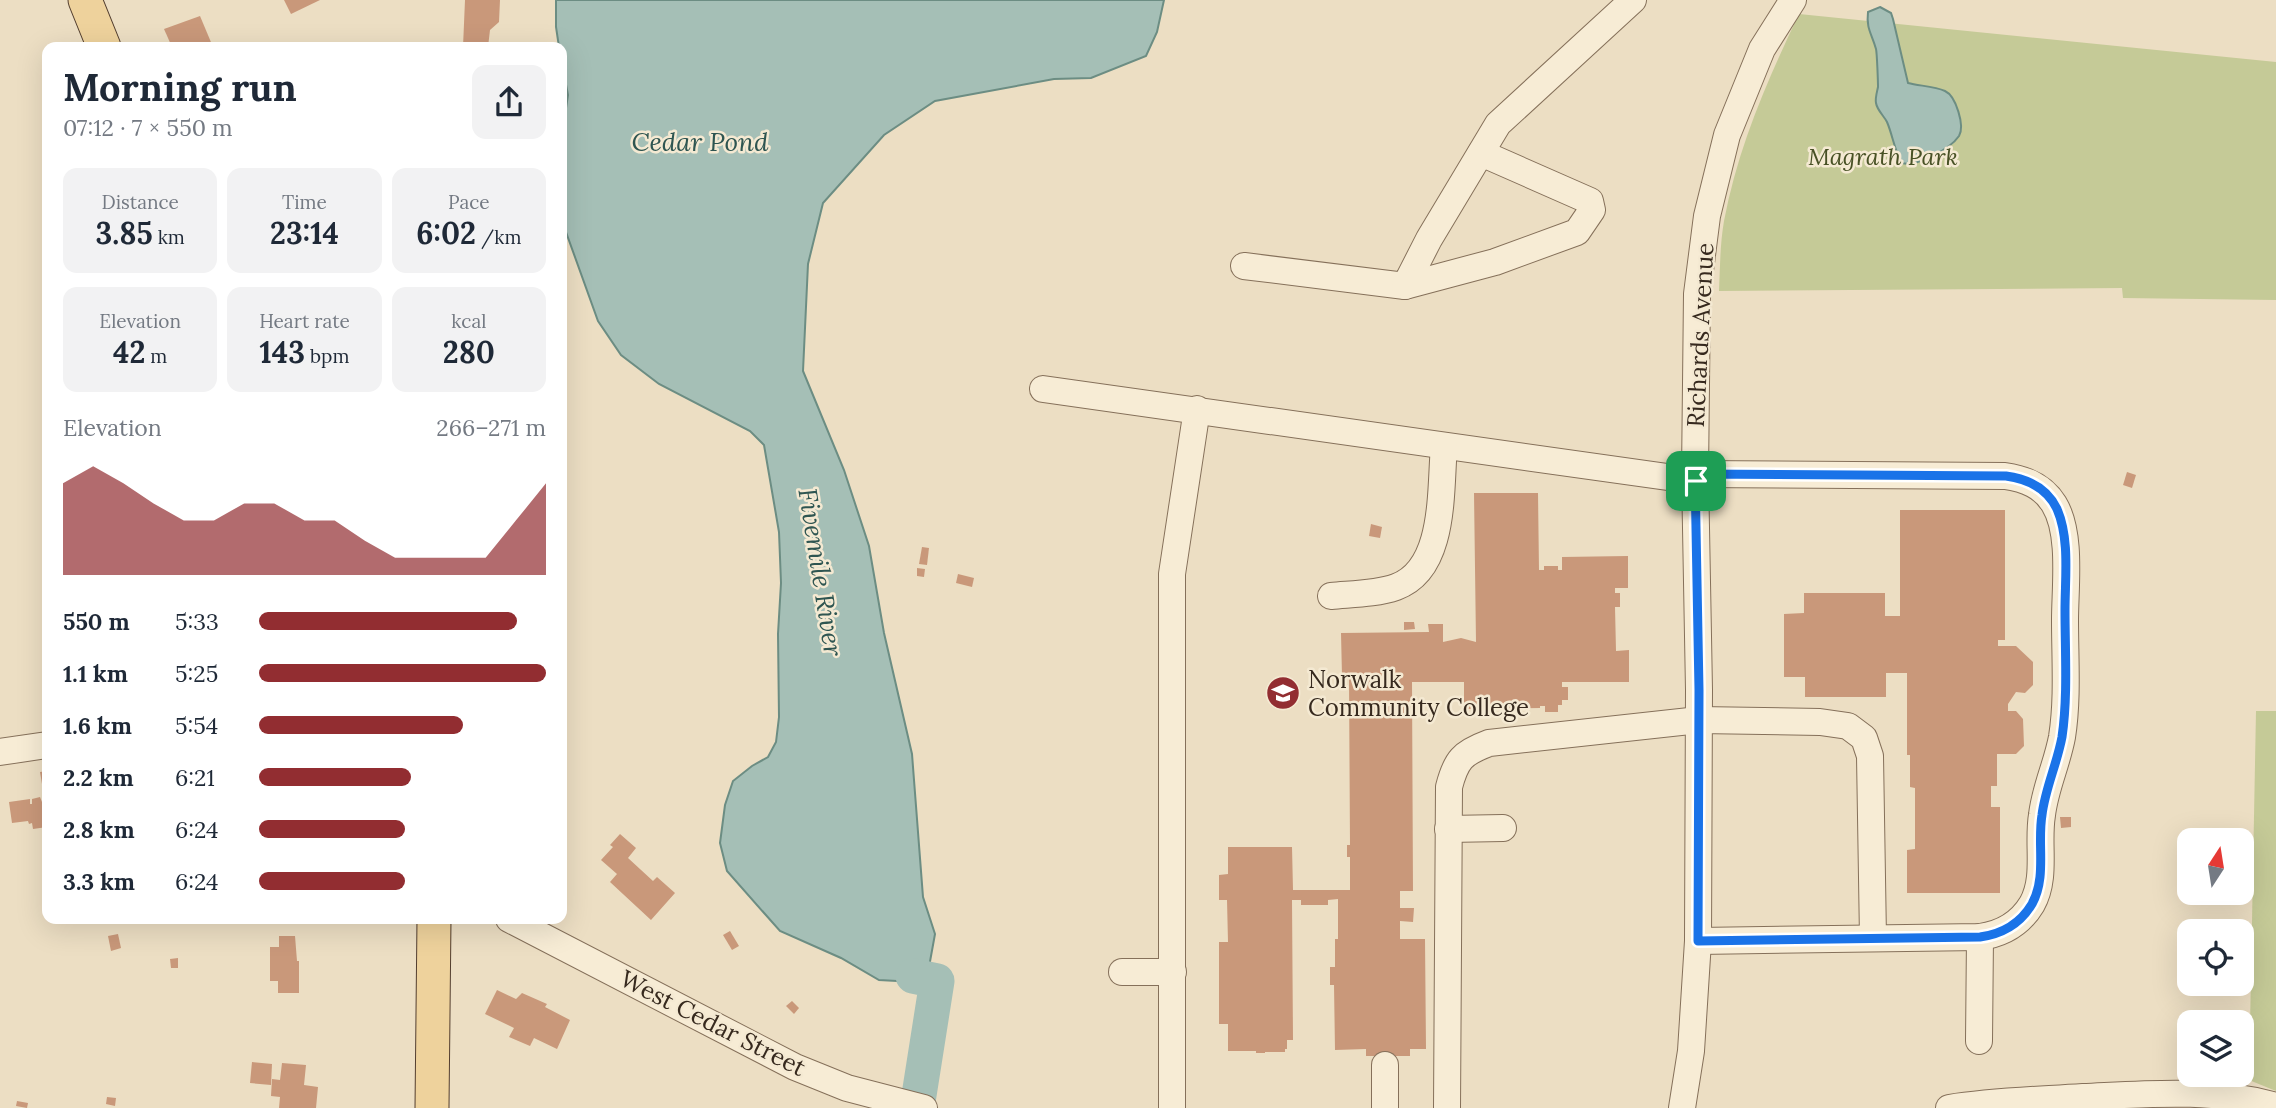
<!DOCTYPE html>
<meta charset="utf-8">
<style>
:root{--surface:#fff;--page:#f2f2f3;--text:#1f2937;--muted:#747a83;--accent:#922d31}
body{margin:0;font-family:Lora,serif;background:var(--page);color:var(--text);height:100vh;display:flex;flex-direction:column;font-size:26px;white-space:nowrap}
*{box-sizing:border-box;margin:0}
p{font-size:23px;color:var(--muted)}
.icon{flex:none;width:38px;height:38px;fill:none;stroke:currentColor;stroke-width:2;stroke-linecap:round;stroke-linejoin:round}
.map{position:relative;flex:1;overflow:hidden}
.side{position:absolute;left:42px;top:42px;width:525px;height:882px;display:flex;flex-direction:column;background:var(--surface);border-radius:14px;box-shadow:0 7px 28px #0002}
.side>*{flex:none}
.needle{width:46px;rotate:12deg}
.tools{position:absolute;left:2177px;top:828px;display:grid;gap:14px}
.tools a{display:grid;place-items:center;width:77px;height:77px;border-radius:14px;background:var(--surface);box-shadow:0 7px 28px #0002;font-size:35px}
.pin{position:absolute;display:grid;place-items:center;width:60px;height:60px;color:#fff;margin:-30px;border-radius:14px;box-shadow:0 4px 10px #0006}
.round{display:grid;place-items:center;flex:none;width:74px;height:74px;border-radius:14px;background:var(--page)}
.summary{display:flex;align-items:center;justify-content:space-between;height:119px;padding:0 21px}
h1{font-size:38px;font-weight:700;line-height:52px}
.figures{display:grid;grid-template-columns:repeat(3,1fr);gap:10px;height:119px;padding:7px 21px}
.figures div{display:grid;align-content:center;border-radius:14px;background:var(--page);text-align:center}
.figures b{font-size:30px;font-weight:700}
.figures small{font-size:19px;font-weight:400}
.figures p{font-size:19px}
.chart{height:196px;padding:14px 21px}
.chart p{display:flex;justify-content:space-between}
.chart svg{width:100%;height:126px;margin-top:7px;fill:var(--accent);opacity:.7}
ul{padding:0 21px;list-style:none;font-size:23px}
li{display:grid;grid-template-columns:112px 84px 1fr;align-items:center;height:52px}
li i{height:18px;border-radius:9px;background:var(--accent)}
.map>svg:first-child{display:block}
</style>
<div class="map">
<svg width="2276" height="1108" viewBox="0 0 2276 1108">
<rect width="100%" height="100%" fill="#ecdec3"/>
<g fill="#c5ca97">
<path d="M1799,14L2276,62V300L2123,298L2122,288L1719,291C1720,268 1720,244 1724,221C1738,147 1767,81 1799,14Z"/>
<path d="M2256,711H2276V1091L2249,1080Z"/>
</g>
<g fill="#a5bfb6" stroke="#6c8d83" stroke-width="2">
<path d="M556,0H1164L1157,32L1146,56L1091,78L1054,79L935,101L884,135L823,203L808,264L803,371L844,470L869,546L884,633L912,754L923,897L935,934L929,967L897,981L879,980L841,958L780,931L727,871L720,843L725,805L733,781L752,766L768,757L776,742L779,717L778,634L781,583L779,532L764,445L750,431L659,384L621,355L598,321L562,221V134L568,95L562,64V47H559L556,27Z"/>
<path d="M1880,7L1891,13L1893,19L1908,83C1919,86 1934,86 1945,91C1956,96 1965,126 1959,136C1950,149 1917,167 1902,163C1894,150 1893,136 1887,122C1884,116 1877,110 1876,103C1875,98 1877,92 1878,87C1878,82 1877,53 1876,49C1872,34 1866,29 1868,12Z"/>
</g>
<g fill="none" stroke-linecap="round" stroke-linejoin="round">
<path stroke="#a5bfb6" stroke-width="35" d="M913,976L937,981L917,1108"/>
</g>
<g fill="#c9987a">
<path d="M284,0H320L291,14Z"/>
<path d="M465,0H500L499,22L490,30L488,47H463Z"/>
<path d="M200,16L213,47H172L164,29Z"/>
<path d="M2127,472L2136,475L2132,488L2123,485Z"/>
<path d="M1474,493H1538L1539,570H1544V566H1558V570H1562V557L1628,556V588H1615V593H1620V607H1615L1616,651L1629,650V682H1562V687H1568V700H1562V705H1558V712H1545V706H1540V708L1464,709V682H1412L1413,891H1400V908H1414L1413,922L1400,921V939H1425L1426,1049H1410V1056H1366V1049L1335,1050L1334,985H1330V967H1335V939H1338V899L1328,900V905H1301V900H1292L1293,1040H1287V1049H1285V1052H1265V1053H1256V1051H1228V1024H1219V942H1228L1227,900H1219V875L1228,874V847H1292L1293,890H1350V857H1347V845H1350L1349,676H1342L1341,633L1429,632L1428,624H1443V642L1461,638L1476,642Z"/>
<path d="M1900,510H2005V640H1998V646H2016L2033,662V685L2025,693L2016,692L2008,704V711H2016L2023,719L2024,746L2016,754H1997V786H1991V807H2000V893H1907V850L1915,849V788L1910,787V755H1907V673H1886V697H1805V677H1784V614L1804,613V593H1885V616H1900Z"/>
<path d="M1371,524L1382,527L1380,538L1369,536Z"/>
<path d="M922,547L929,548L927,565L919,564Z"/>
<path d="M917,568L925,569L924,577L917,576Z"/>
<path d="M958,574L974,578L972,587L956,583Z"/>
<path d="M1404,622H1414L1415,629L1404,630Z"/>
<path d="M47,771V827L33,829L32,823L29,824L28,821L12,823L9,802L30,799V804H32V799L40,797L42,802V797L44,796L40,772Z"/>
<path d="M2060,817H2071V827L2061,828Z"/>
<path d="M620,834L636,848L628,858L653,881L657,877L675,893L651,920L610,882L617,874L601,860L613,847L610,845Z"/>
<path d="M730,931L739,946L732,950L723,935Z"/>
<path d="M118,934L121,948L111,951L108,936Z"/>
<path d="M279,936H295L297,961H299V993H278V981H270V947H279Z"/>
<path d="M178,958V968H171L170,959Z"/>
<path d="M497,990L516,999L522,993L547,1004L545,1007L570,1020L557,1049L534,1038L530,1046L509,1037L514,1028L485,1014Z"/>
<path d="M792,1001L799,1008L794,1014L786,1006Z"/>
<path d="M252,1062L272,1064L271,1085L250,1083Z"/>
<path d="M282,1063L306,1065L304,1085L318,1087L316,1108H279L280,1097L271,1096L272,1079L280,1080Z"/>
<path d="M107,1097L116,1098L115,1106L106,1104Z"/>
<path d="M17,1101L28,1103L27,1108L16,1106Z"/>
</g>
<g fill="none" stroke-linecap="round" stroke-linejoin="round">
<g stroke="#85705a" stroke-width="28">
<g id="minor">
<path d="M1244,266L1405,286L1429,239L1498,124L1633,0"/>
<path d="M1405,286L1495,262L1577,232L1592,210L1590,201L1481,153"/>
<path d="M1043,389L1696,481"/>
<path d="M1695,474L2005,476C2026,479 2043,486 2054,504C2072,533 2065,587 2065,620C2065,659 2068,699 2062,737C2057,764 2045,788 2042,815C2037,844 2047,877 2032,904C2020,924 2002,934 1980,937L1698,941"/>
<path d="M1331,596C1352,594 1376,594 1396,587C1446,569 1440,490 1444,446"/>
<path d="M0,752L47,745"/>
<path d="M1448,829L1503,828"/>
<path d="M509,919L795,1067L847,1088L924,1108"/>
<path d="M1122,972H1173"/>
<path d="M1979,1041L1980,937"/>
<path d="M1172,1108V574L1197,409"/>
<path d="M1385,1108V1065"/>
<path d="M1447,1108L1449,787C1456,760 1462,753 1489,743L1699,720L1820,722L1848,726L1864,738L1870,756L1873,938"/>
<path d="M1682,1108L1691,1051L1698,941L1699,690L1695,474L1697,294L1707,216L1727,135L1762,49L1793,0"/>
<path d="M1949,1108C1993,1101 2038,1100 2083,1097C2148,1094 2212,1088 2276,1106"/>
</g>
</g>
<g stroke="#533e2f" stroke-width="35">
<g id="major">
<path d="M85,0L104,47"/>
<path d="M432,1108L434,919"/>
</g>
</g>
<use href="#minor" stroke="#f7ecd5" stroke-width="26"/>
<use href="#major" stroke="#eed29c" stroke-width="33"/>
</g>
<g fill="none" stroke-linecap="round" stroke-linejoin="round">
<g stroke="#fff" stroke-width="14">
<path id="route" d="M1695,474L2006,476C2028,479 2047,488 2057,509C2070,539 2065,578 2065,610C2065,652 2068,696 2062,737C2057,764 2045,789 2042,815C2037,844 2047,877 2032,904C2020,924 2002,934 1980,937L1698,941L1699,690Z"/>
</g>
<use href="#route" stroke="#1a73e8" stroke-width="9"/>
</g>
<defs>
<g id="university-disc" transform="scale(1.75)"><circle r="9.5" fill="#922d31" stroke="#f4e9d2"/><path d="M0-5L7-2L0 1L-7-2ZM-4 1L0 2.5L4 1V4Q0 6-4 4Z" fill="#fff"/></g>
</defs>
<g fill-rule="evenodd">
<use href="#university-disc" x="1283" y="693"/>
</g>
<g text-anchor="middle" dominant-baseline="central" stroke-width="5" stroke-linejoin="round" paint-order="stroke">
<g font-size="24" font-style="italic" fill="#485125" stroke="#f4e9d2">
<text x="1883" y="156">Magrath Park</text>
</g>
<g font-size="24" fill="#36291e" stroke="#f4e9d2">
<text transform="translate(1700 335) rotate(-87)">Richards Avenue</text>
<text transform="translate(713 1023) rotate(27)">West Cedar Street</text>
</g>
<g font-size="24" fill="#36291e" stroke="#f4e9d2" text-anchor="start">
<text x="1308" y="679">Norwalk<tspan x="1308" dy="28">Community College</tspan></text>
</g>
<g font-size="26" font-style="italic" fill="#2e5551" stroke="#f4e9d2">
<text x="700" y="141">Cedar Pond</text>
<text transform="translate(821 572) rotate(81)">Fivemile River</text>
</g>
</g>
</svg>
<div class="tools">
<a><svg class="needle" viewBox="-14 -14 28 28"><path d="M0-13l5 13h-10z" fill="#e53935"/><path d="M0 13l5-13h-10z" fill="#747a83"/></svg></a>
<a><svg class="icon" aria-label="locate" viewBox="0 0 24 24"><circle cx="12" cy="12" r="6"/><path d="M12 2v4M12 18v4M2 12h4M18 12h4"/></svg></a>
<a><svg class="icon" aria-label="layers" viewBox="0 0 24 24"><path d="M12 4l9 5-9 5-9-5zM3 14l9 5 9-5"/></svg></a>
</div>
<div class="pin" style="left:1696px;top:481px;background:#1e9e55"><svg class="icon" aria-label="arrive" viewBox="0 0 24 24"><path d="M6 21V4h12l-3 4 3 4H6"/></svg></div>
<section class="side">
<div class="summary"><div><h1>Morning run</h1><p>07:12 · 7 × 550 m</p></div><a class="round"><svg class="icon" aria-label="share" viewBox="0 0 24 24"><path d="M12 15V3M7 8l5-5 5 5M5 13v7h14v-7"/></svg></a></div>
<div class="figures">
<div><p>Distance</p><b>3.85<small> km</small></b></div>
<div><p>Time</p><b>23:14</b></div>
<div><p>Pace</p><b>6:02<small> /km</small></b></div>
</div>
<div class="figures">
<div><p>Elevation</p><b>42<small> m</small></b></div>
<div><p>Heart rate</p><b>143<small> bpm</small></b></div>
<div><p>kcal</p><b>280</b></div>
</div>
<div class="chart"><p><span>Elevation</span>266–271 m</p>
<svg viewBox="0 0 160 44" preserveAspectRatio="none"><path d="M0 44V12L10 6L20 12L30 19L40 25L50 25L60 19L70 19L80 25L90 25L100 32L110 38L120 38L130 38L140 38L150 25L160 12V44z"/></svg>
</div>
<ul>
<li><b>550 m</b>5:33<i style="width:90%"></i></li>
<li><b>1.1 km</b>5:25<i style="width:100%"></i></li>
<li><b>1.6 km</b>5:54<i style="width:71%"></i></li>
<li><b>2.2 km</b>6:21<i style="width:53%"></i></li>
<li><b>2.8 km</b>6:24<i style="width:51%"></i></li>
<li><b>3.3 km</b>6:24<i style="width:51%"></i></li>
</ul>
</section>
</div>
